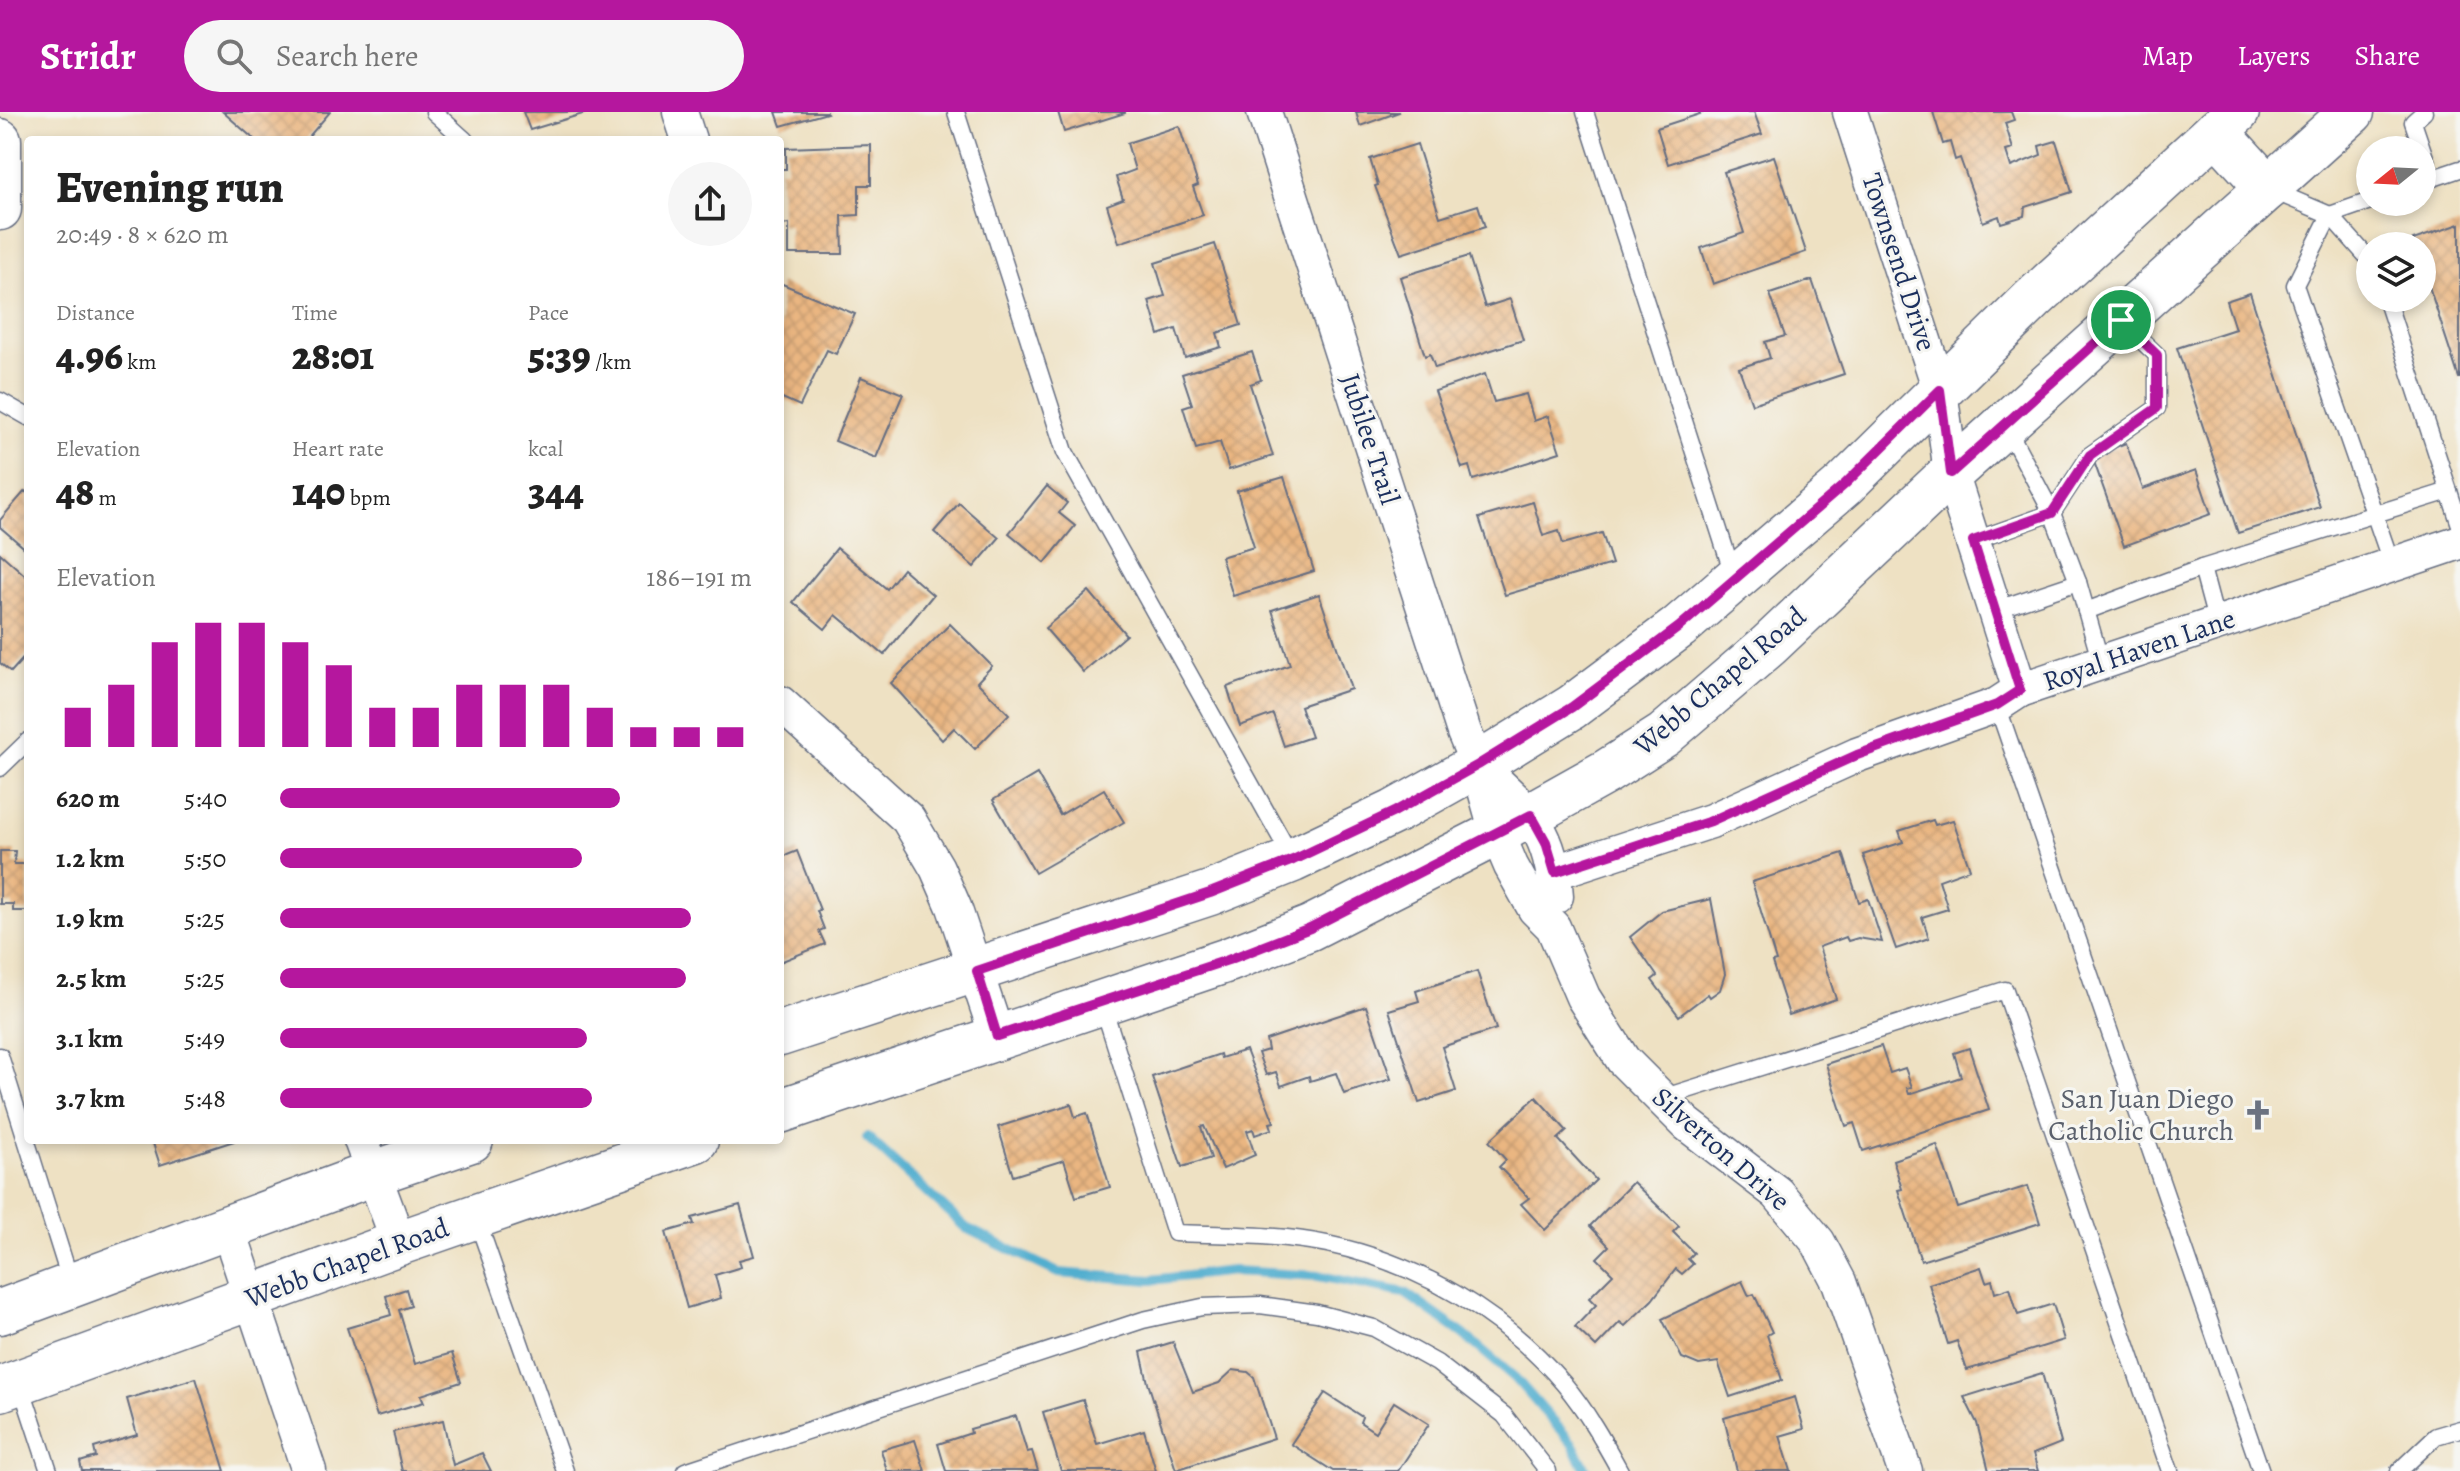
<!DOCTYPE html>
<meta charset="utf-8">
<style>
:root{--surface:#fff;--page:#f6f6f6;--text:#222;--muted:#767676;--accent:#b5179e}
body{margin:0;font-family:Alegreya,serif;background:var(--page);color:var(--text);height:100vh;display:flex;flex-direction:column;font-size:30px;white-space:nowrap}
*{box-sizing:border-box;margin:0}
p{font-size:26px;color:var(--muted)}
.icon{flex:none;width:44px;height:44px;fill:none;stroke:currentColor;stroke-width:2;stroke-linecap:round;stroke-linejoin:round}
.map{position:relative;flex:1;overflow:hidden}
.details{position:absolute;left:24px;top:24px;width:760px;height:1008px;display:flex;flex-direction:column;background:var(--surface);border-radius:8px;box-shadow:0 4px 12px #0003}
.details>*{flex:none}
.needle{width:52px;rotate:252deg}
.tools{position:absolute;left:2356px;top:24px;display:grid;gap:16px}
.tools a{display:grid;place-items:center;width:80px;height:80px;border-radius:50%;background:var(--surface);box-shadow:0 4px 12px #0003;font-size:40px}
.pin{position:absolute;display:grid;place-items:center;width:68px;height:68px;color:#fff;margin:-34px;border:4px solid #fff;border-radius:50%;box-shadow:0 2px 8px #0007}
.round{display:grid;place-items:center;flex:none;width:84px;height:84px;border-radius:42px;background:var(--page)}
.headline{display:flex;align-items:center;justify-content:space-between;height:136px;padding:0 32px}
h1{font-size:44px;font-weight:800;line-height:60px}
.stats{display:grid;grid-template-columns:repeat(3,1fr);gap:12px;height:136px;padding:8px 32px}
.stats div{display:grid;align-content:center}
.stats b{font-size:40px;font-weight:800}
.stats small{font-size:22px;font-weight:400}
.stats p{font-size:22px}
.chart{height:224px;padding:16px 32px}
.chart p{display:flex;justify-content:space-between}
.chart svg{width:100%;height:144px;margin-top:8px;stroke:var(--accent);stroke-width:6}
ul{padding:0 32px;list-style:none;font-size:26px}
li{display:grid;grid-template-columns:128px 96px 1fr;align-items:center;height:60px}
li i{height:20px;border-radius:10px;background:var(--accent)}
header{display:flex;align-items:center;gap:48px;box-sizing:border-box;height:112px;padding:0 40px;background:var(--accent);color:#fff}
header strong{font-size:38px}
nav{display:flex;gap:44px;margin-inline-start:auto;font-size:28px}
.search{width:560px;height:72px;background:var(--page);display:flex;align-items:center;gap:20px;box-sizing:border-box;padding:0 28px;border-radius:44px;color:var(--muted);font-size:30px}
.map>svg:first-child{display:block}
</style>
<header>
<strong>Stridr</strong>
<div class="search"><svg class="icon" aria-label="search" viewBox="0 0 24 24"><circle cx="10" cy="10" r="6"/><path d="M15 15l6 6"/></svg>Search here</div>
<nav><a>Map</a><a>Layers</a><a>Share</a></nav>
</header>
<div class="map">
<svg width="2460" height="1359" viewBox="0 0 2460 1359">
<defs>
<pattern id="building-cross-hatch" width="8" height="8" patternUnits="userSpaceOnUse" patternTransform="scale(2)"><rect width="8" height="8" fill="#eab681"/><path d="M0 0l8 8M0 8l8-8" fill="none" stroke="#c89d72"/></pattern>
</defs>
<rect width="100%" height="100%" fill="#f6f6f2"/>
<filter id="ink" filterUnits="userSpaceOnUse"><feTurbulence type="fractalNoise" baseFrequency=".0125" numOctaves="2"/><feDisplacementMap in="SourceGraphic" scale="16" xChannelSelector="R" yChannelSelector="G"/><feConvolveMatrix kernelMatrix="1 2 1 2 8 2 1 2 1" color-interpolation-filters="sRGB"/></filter>
<filter id="wash" filterUnits="userSpaceOnUse"><feTurbulence type="fractalNoise" baseFrequency=".006" numOctaves="4" result="noise"/><feDisplacementMap in="SourceGraphic" scale="32" xChannelSelector="R" yChannelSelector="G"/><feGaussianBlur stdDeviation="1.8" result="paint"/><feColorMatrix in="noise" values="0 0 0 0 0 0 0 0 0 0 0 0 0 0 0 0 0 1.4 0 .05"/><feComposite in="paint" operator="in"/></filter>
<g filter="url(#wash)">
<rect width="100%" height="100%" fill="#eee1c3"/>
<g fill="none" stroke-linecap="round" stroke-linejoin="round">
<path stroke="#51aecf" stroke-width="10" d="M867,1025L966,1116L1058,1161L1151,1168L1233,1159L1319,1164L1405,1181L1463,1222L1515,1266L1572,1331L1587,1359"/>
</g>
<g id="blocks">
<g fill="url(#building-cross-hatch)">
<path d="M223,0H330L306,28H255Z"/>
<path d="M523,0H586V1L530,18Z"/>
<path d="M776,0H826L827,1L781,14Z"/>
<path d="M1058,0H1125V1L1064,20Z"/>
<path d="M1356,0H1399L1360,14Z"/>
<path d="M1699,0H1754L1762,22L1668,52L1657,16L1700,2Z"/>
<path d="M1933,0H2011L2014,8L2005,11L2013,37L2006,39L2011,55L2041,43L2039,34L2056,29L2072,80L2025,95L2024,104L2001,111L1999,104L1983,110L1960,46L1955,48L1950,30L1943,32Z"/>
<path d="M1179,14L1198,73L1193,75L1203,103L1119,131L1107,93L1123,87L1116,65L1135,58L1127,31Z"/>
<path d="M1417,32L1440,105L1478,93L1485,115L1401,142L1375,74L1378,73L1370,47Z"/>
<path d="M871,33V73H859V103L842,104L843,142H789V112L781,113L780,57H786V36Z"/>
<path d="M1774,44L1806,140L1713,172L1701,136L1744,121L1724,60Z"/>
<path d="M2460,112V266H2459L2422,153V134H2416L2413,128Z"/>
<path d="M1215,132L1241,213L1217,221L1221,235L1185,246L1176,217L1159,223L1149,189L1165,184L1155,151Z"/>
<path d="M1469,144L1485,195L1510,187L1523,228L1435,256L1430,242L1425,244L1400,165Z"/>
<path d="M1812,168L1844,262L1752,292L1739,256L1770,246L1765,230L1785,224L1770,182Z"/>
<path d="M780,171L855,202L836,242L827,238L800,294L780,285Z"/>
<path d="M2250,181L2320,395L2238,421L2177,236L2235,217L2226,189Z"/>
<path d="M1252,240L1261,268L1250,272L1273,344L1229,358L1220,330L1196,337L1183,295L1192,292L1182,262Z"/>
<path d="M1485,262L1494,290L1526,282L1534,309L1548,304L1560,340L1473,368L1469,354L1462,356L1435,279Z"/>
<path d="M861,265L903,282L876,346L835,329Z"/>
<path d="M2126,331L2143,377L2196,358L2211,402L2124,434L2092,344Z"/>
<path d="M1284,365L1314,459L1233,484L1221,445L1254,435L1237,379Z"/>
<path d="M1047,374L1067,391L1059,401L1075,414L1045,451L1009,421Z"/>
<path d="M25,379L28,382V439L0,415V408Z"/>
<path d="M1533,390L1543,424L1559,419L1563,432L1602,421L1612,452L1505,483L1479,406Z"/>
<path d="M959,391L999,426L974,455L934,420Z"/>
<path d="M837,436L887,477L903,457L933,483L884,543L836,503L825,517L793,490Z"/>
<path d="M0,441L28,466V541L11,560L0,551Z"/>
<path d="M1089,479L1126,523L1083,560L1045,516Z"/>
<path d="M1319,482L1351,577L1300,594L1311,625L1284,634L1273,602L1240,614L1227,575L1290,553L1272,498Z"/>
<path d="M950,512L992,554L977,570L1009,602L975,637L954,616L942,628L891,571Z"/>
<path d="M1037,662L1060,703L1104,677L1124,710L1035,761L993,688Z"/>
<path d="M1933,708L1935,713L1953,708L1970,757L1939,768L1948,797L1922,805L1929,826L1896,837L1863,743L1903,730L1899,719Z"/>
<path d="M0,739H15L14,752H28V799H13V792H0Z"/>
<path d="M797,739L820,798L817,799L824,817L819,819L825,832L780,850V746Z"/>
<path d="M1843,741L1859,790L1868,787L1882,830L1858,826L1848,829L1846,825L1819,835L1836,887L1789,903L1772,850L1776,849L1752,770Z"/>
<path d="M1711,787L1725,862L1720,878L1710,885L1708,882L1679,904L1652,868L1657,864L1630,825L1662,799Z"/>
<path d="M1477,859L1496,917L1442,935L1456,979L1419,991L1389,898L1419,889L1416,879Z"/>
<path d="M1366,894L1391,967L1344,982L1336,961L1310,969L1309,964L1281,974L1276,960L1266,963L1258,941L1268,938L1266,928Z"/>
<path d="M1881,934L1890,961L1905,956L1912,975L1907,976L1909,982L1961,965L1954,941L1969,936L1989,998L1863,1039L1854,1011L1846,1014L1826,952Z"/>
<path d="M1246,938L1274,1010L1270,1011L1272,1017L1255,1023L1253,1017L1247,1019L1255,1043L1223,1057L1204,1014L1201,1015L1211,1046L1182,1055L1152,965L1220,942L1221,946Z"/>
<path d="M1536,985L1567,1019L1558,1027L1596,1068L1545,1118L1521,1092L1529,1086L1499,1055L1506,1048L1489,1029Z"/>
<path d="M1071,992L1075,1005L1087,1001L1110,1075L1076,1085L1064,1048L1013,1064L998,1015Z"/>
<path d="M152,1028H234V1029L160,1053Z"/>
<path d="M1937,1033L1958,1096L2028,1074L2040,1111L1921,1149L1898,1078L1902,1077L1893,1048Z"/>
<path d="M1633,1070L1679,1114L1673,1120L1694,1141L1688,1147L1693,1152L1682,1162L1676,1157L1652,1188L1625,1214L1620,1210L1596,1235L1575,1215L1596,1193L1589,1186L1613,1162L1597,1146L1609,1134L1590,1114Z"/>
<path d="M740,1093L754,1144L739,1148L741,1155L715,1163L721,1186L687,1196L666,1120L694,1112L692,1106Z"/>
<path d="M1981,1155L1986,1170L1992,1168L1995,1181L2010,1176L2018,1203L2053,1192L2064,1228L1967,1258L1957,1229L1948,1232L1929,1172Z"/>
<path d="M1742,1169L1749,1184L1754,1182L1772,1220L1767,1223L1782,1268L1730,1285L1718,1250L1699,1253L1682,1246L1662,1207Z"/>
<path d="M406,1177L411,1194L399,1198L415,1252L452,1241L461,1270L421,1283L424,1290L377,1304L347,1216L391,1203L386,1184Z"/>
<path d="M1173,1230L1193,1280L1219,1271L1233,1258L1248,1260L1254,1265L1274,1326L1176,1358L1148,1271L1141,1240Z"/>
<path d="M2042,1261L2061,1331L2033,1342L2038,1359H1989L1977,1311L1964,1285Z"/>
<path d="M196,1266L225,1359H82L80,1350L96,1345L94,1336L137,1323L127,1287Z"/>
<path d="M1325,1281L1362,1305L1360,1310L1375,1320L1394,1290L1429,1312L1398,1359H1333L1291,1332Z"/>
<path d="M1795,1285L1804,1317L1780,1324L1791,1359H1737L1724,1306Z"/>
<path d="M1083,1288L1097,1332L1144,1318L1156,1359H1061L1043,1300Z"/>
<path d="M1016,1304L1027,1340L1032,1339L1038,1359H946L938,1332L971,1321L970,1317Z"/>
<path d="M443,1308L453,1353L482,1341L491,1359H402L393,1320Z"/>
<path d="M915,1328L925,1359H887L881,1338Z"/>
</g>
</g>
</g>
<g filter="url(#ink)">
<use href="#blocks" fill-opacity="0" stroke="#656d81" stroke-width="2"/>
<g fill="none" stroke-linecap="round" stroke-linejoin="round">
<g stroke="#656d81" stroke-width="19">
<g id="service">
<path d="M434,0L465,28"/>
<path d="M956,0L1065,340L1292,746"/>
<path d="M1585,0L1733,462"/>
<path d="M2424,0L2413,10L2432,66"/>
<path d="M2424,69L2460,57"/>
<path d="M2271,78L2330,103L2370,89"/>
<path d="M2370,148L2330,103L2295,173L2392,453"/>
<path d="M2386,186L2460,413"/>
<path d="M0,289L28,305"/>
<path d="M2006,314L2052,401L2090,343L2157,296V243L2123,211"/>
<path d="M1973,429L2052,401L2078,470L2101,551"/>
<path d="M2202,456L2449,379"/>
<path d="M1995,498L2078,470"/>
<path d="M2086,499L2202,456L2217,512"/>
<path d="M1997,593L2261,1359"/>
<path d="M0,656L28,629"/>
<path d="M1103,894L1175,1121C1226,1123 1278,1122 1327,1132C1418,1151 1503,1201 1564,1272C1586,1298 1604,1330 1620,1359"/>
<path d="M0,944L71,1171"/>
<path d="M1662,986L2005,878L2170,1359"/>
<path d="M476,1105L565,1359"/>
<path d="M20,1271L49,1359"/>
<path d="M685,1359L1143,1208L1202,1195L1260,1193L1317,1201L1374,1216L1437,1251L1504,1303L1548,1359"/>
<path d="M2399,1359L2436,1324L2460,1317"/>
</g>
</g>
<g stroke="#656d81" stroke-width="37">
<g id="minor">
<path d="M680,0L689,28"/>
<path d="M1264,0L1464,620L1478,653L1497,721L1511,754L1535,797L1553,815L1583,885L1623,948L1687,1012L1777,1081L1818,1130L1839,1170L1905,1359"/>
<path d="M1850,0L1940,278L1951,361L2020,578"/>
<path d="M780,591L908,707L937,756L954,795L997,924"/>
<path d="M1478,653C1526,698 1551,714 1556,784"/>
<path d="M1555,760L1711,709L1857,643L1997,593L2020,578L2460,430"/>
<path d="M361,1028L399,1131"/>
<path d="M228,1116L309,1359"/>
</g>
</g>
<g stroke="#656d81" stroke-width="45">
<path id="tertiary" d="M0,28V97"/>
</g>
<g stroke="#656d81" stroke-width="47">
<g id="secondary">
<path d="M2216,19L2268,76"/>
<path d="M780,922L1210,781L1293,748L1394,700L1478,653L1572,595L1679,515L1844,373L2033,187L2237,0"/>
<path d="M780,999L1228,848L1310,816L1497,721L1606,660L1664,623L1769,533L1951,361L2352,0"/>
<path d="M0,1200L374,1061L471,1028"/>
<path d="M0,1277L399,1131L696,1028"/>
</g>
</g>
<use href="#service" stroke="#fff" stroke-width="16"/>
<use href="#minor" stroke="#fff" stroke-width="34"/>
<use href="#tertiary" stroke="#fff" stroke-width="42"/>
<use href="#secondary" stroke="#fff" stroke-width="44"/>
</g>
</g>
<g fill="none" stroke-linecap="round" stroke-linejoin="round" filter="url(#ink)">
<g stroke="#fff" stroke-width="16">
<path id="route" d="M2121,208L2157,243V296L2090,343L2052,401L1973,429L2020,578L1997,593L1857,643L1711,709L1555,760L1546,730L1531,703L1310,816L1228,848L997,924L977,859L1210,781L1293,748L1394,700L1478,653L1572,595L1679,515L1844,373L1940,278L1951,361Z"/>
</g>
<use href="#route" stroke="#b5179e" stroke-width="10"/>
</g>
<defs>
<g id="church-bare" transform="scale(2.4)"><path d="M-1.2-6h2.4v3.5h3.3v2.4h-3.3V6h-2.4V-.1h-3.3v-2.4h3.3Z" fill="#6b7280" stroke="#f6f6f2" stroke-width="2.5" paint-order="stroke"/></g>
</defs>
<g fill-rule="evenodd">
<use href="#church-bare" x="2258" y="1003"/>
</g>
<g text-anchor="middle" dominant-baseline="central" stroke-width="6" stroke-linejoin="round" paint-order="stroke">
<g font-size="28" fill="#1b2f5e" stroke="#f6f6f2">
<text transform="translate(1899 150) rotate(72)">Townsend Drive</text>
<text transform="translate(1370 327) rotate(72)">Jubilee Trail</text>
<text transform="translate(2139 538) rotate(-19)">Royal Haven Lane</text>
<text transform="translate(1720 569) rotate(-40)">Webb Chapel Road</text>
<text transform="translate(1721 1037) rotate(41)">Silverton Drive</text>
<text transform="translate(347 1151) rotate(-20)">Webb Chapel Road</text>
</g>
<g font-size="28" fill="#5b616d" stroke="#f6f6f2" text-anchor="end">
<text x="2234" y="987">San Juan Diego<tspan x="2234" dy="32">Catholic Church</tspan></text>
</g>
</g>
</svg>
<div class="tools">
<a><svg class="needle" viewBox="-14 -14 28 28"><path d="M0-13l5 13h-10z" fill="#e53935"/><path d="M0 13l5-13h-10z" fill="#767676"/></svg></a>
<a><svg class="icon" aria-label="layers" viewBox="0 0 24 24"><path d="M12 4l9 5-9 5-9-5zM3 14l9 5 9-5"/></svg></a>
</div>
<div class="pin" style="left:2121px;top:208px;background:#1e9e55"><svg class="icon" aria-label="arrive" viewBox="0 0 24 24"><path d="M6 21V4h12l-3 4 3 4H6"/></svg></div>
<section class="details">
<div class="headline"><div><h1>Evening run</h1><p>20:49 · 8 × 620 m</p></div><a class="round"><svg class="icon" aria-label="share" viewBox="0 0 24 24"><path d="M12 15V3M7 8l5-5 5 5M5 13v7h14v-7"/></svg></a></div>
<div class="stats">
<div><p>Distance</p><b>4.96<small> km</small></b></div>
<div><p>Time</p><b>28:01</b></div>
<div><p>Pace</p><b>5:39<small> /km</small></b></div>
</div>
<div class="stats">
<div><p>Elevation</p><b>48<small> m</small></b></div>
<div><p>Heart rate</p><b>140<small> bpm</small></b></div>
<div><p>kcal</p><b>344</b></div>
</div>
<div class="chart"><p><span>Elevation</span>186–191 m</p>
<svg viewBox="0 0 160 44" preserveAspectRatio="none"><path d="M5 44V32M15 44V25M25 44V12M35 44V6M45 44V6M55 44V12M65 44V19M75 44V32M85 44V32M95 44V25M105 44V25M115 44V25M125 44V32M135 44V38M145 44V38M155 44V38"/></svg>
</div>
<ul>
<li><b>620 m</b>5:40<i style="width:72%"></i></li>
<li><b>1.2 km</b>5:50<i style="width:64%"></i></li>
<li><b>1.9 km</b>5:25<i style="width:87%"></i></li>
<li><b>2.5 km</b>5:25<i style="width:86%"></i></li>
<li><b>3.1 km</b>5:49<i style="width:65%"></i></li>
<li><b>3.7 km</b>5:48<i style="width:66%"></i></li>
</ul>
</section>
</div>
